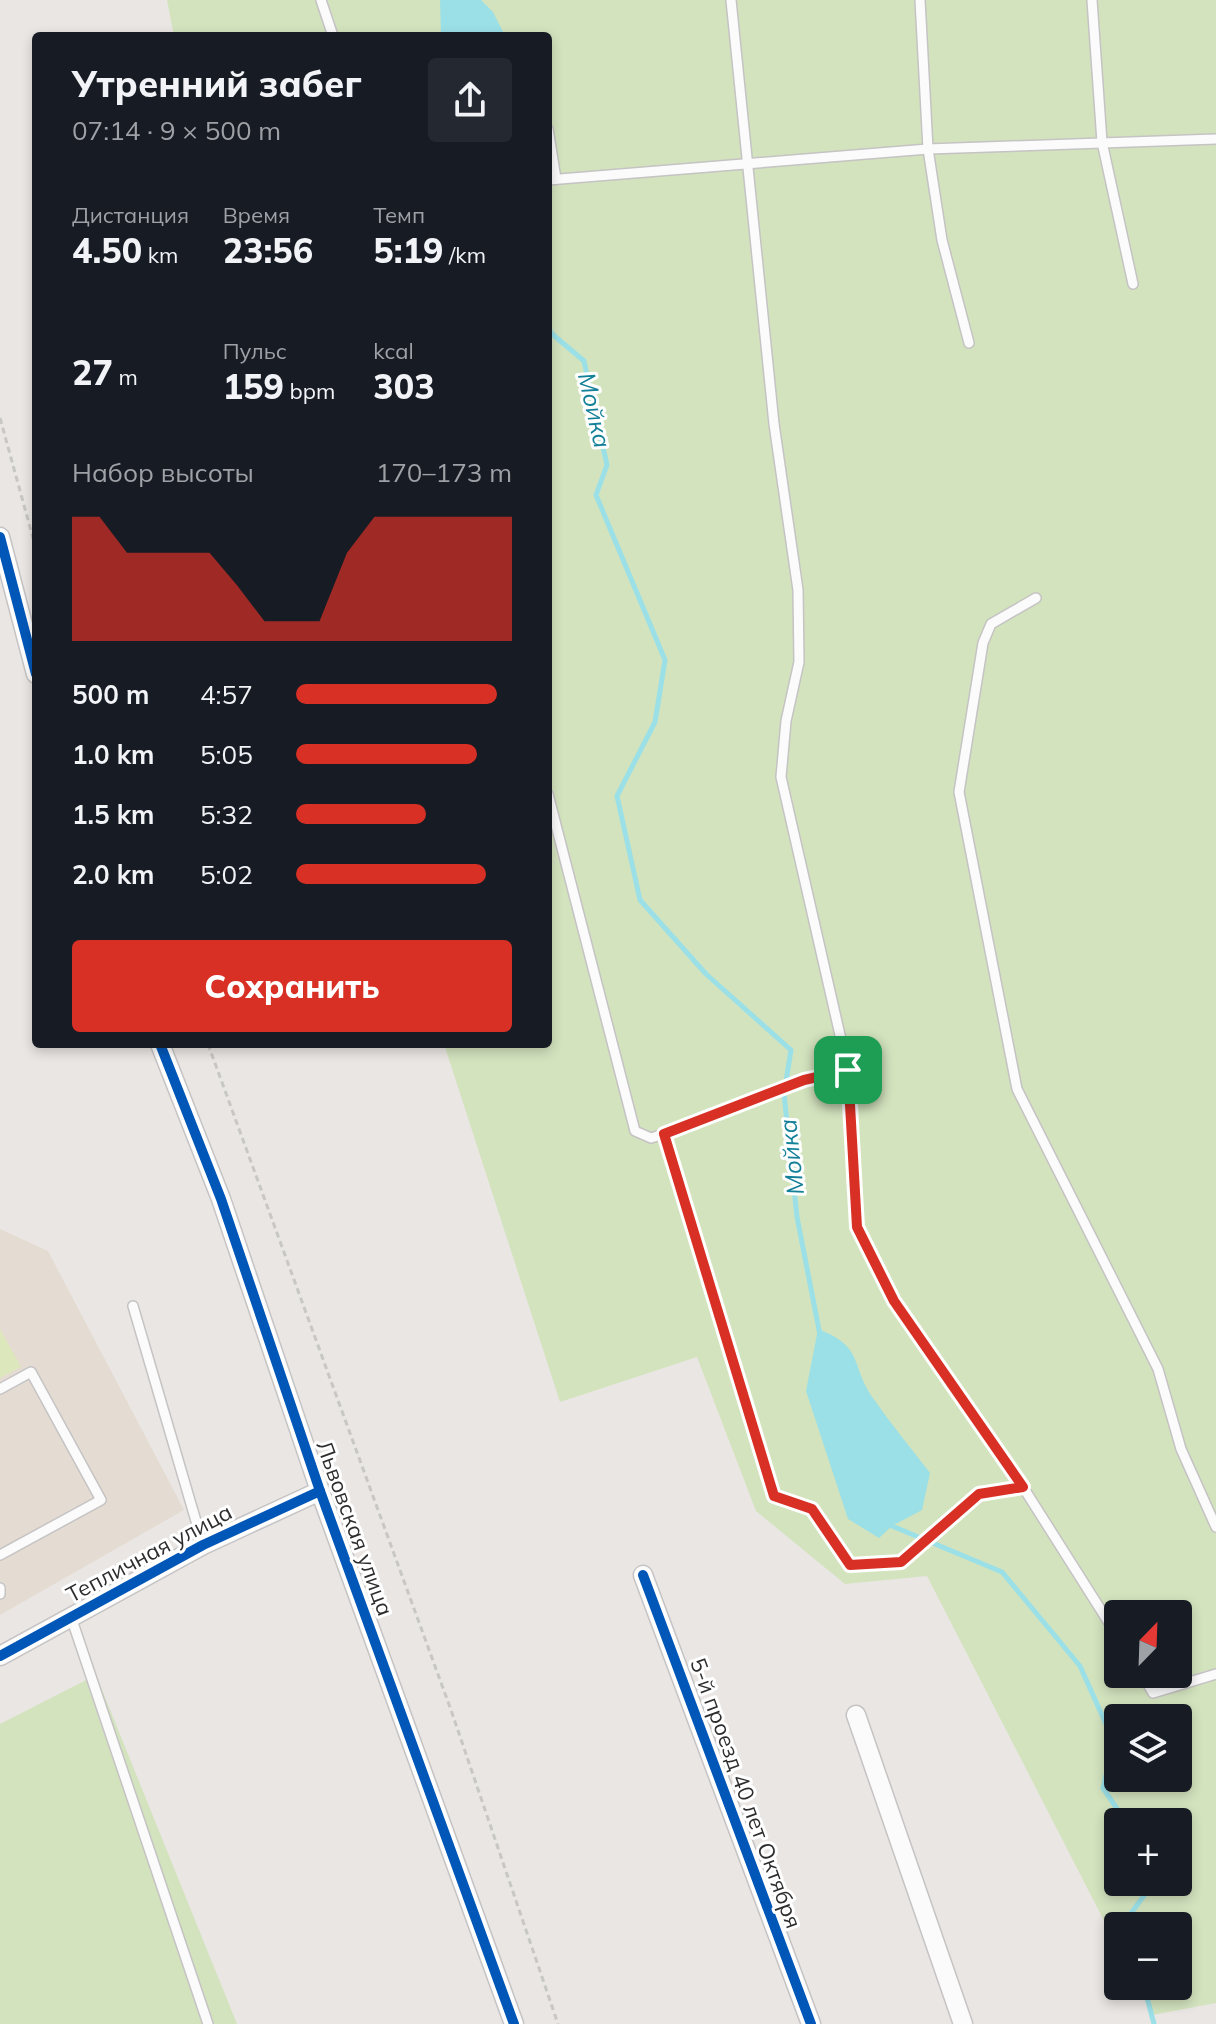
<!DOCTYPE html>
<html lang="ru">
<meta charset="utf-8">
<style>
:root{--surface:#171b24;--page:#242831;--text:#f1f3f6;--muted:#9ea1a6;--accent:#d93025}
body{margin:0;font-family:Mulish,sans-serif;background:var(--page);color:var(--text);height:100vh;display:flex;flex-direction:column;font-size:30px;white-space:nowrap}
*{box-sizing:border-box;margin:0}
p{font-size:26px;color:var(--muted)}
.icon{flex:none;width:44px;height:44px;fill:none;stroke:currentColor;stroke-width:2;stroke-linecap:round;stroke-linejoin:round}
.map{position:relative;flex:1;overflow:hidden}
.side{position:absolute;left:32px;top:32px;width:520px;height:1016px;display:flex;flex-direction:column;background:var(--surface);border-radius:8px;box-shadow:0 4px 12px #0003}
.side>*{flex:none}
.needle{width:52px;rotate:23deg}
.tools{position:absolute;left:1104px;top:1600px;display:grid;gap:16px}
.tools a{display:grid;place-items:center;width:88px;height:88px;border-radius:8px;background:var(--surface);box-shadow:0 4px 12px #0003;font-size:40px}
.pin{position:absolute;display:grid;place-items:center;width:68px;height:68px;color:#fff;margin:-34px;border-radius:16px;box-shadow:0 4px 12px #0006}
.round{display:grid;place-items:center;flex:none;width:84px;height:84px;border-radius:8px;background:var(--page)}
.summary{display:flex;align-items:center;justify-content:space-between;height:136px;padding:0 40px}
h1{font-size:36px;font-weight:800;line-height:60px}
.stats{display:grid;grid-template-columns:repeat(3,1fr);gap:12px;height:136px;padding:8px 40px}
.stats div{display:grid;align-content:center}
.stats b{font-size:34px;font-weight:800}
.stats small{font-size:22px;font-weight:400}
.stats p{font-size:22px}
.chart{height:224px;padding:16px 40px}
.chart p{display:flex;justify-content:space-between}
.chart svg{width:100%;height:144px;margin-top:8px;fill:var(--accent);opacity:.7}
.cta{display:flex;gap:16px;margin-top:auto;padding:16px 40px}
.cta a{flex:1;height:92px;border-radius:8px;background:var(--accent);color:#fff;font-size:32px;font-weight:800;line-height:92px;text-align:center}
ul{padding:0 40px;list-style:none;font-size:26px}
li{display:grid;grid-template-columns:128px 96px 1fr;align-items:center;height:60px}
li i{height:20px;border-radius:10px;background:var(--accent)}
.map>svg:first-child{display:block}
</style>
<div class="map">
<svg width="1216" height="2024" viewBox="0 0 1216 2024">
<rect width="100%" height="100%" fill="#eae6e3"/>
<path fill="#e4dcd2" d="M0,1229L48,1251L184,1510L0,1615Z"/>
<g fill="#d3e3be" fill-rule="evenodd">
<path d="M167,0H1216V2003L1152,2015L1138,1986H1178V1926H1118V1948L927,1576L845,1584L756,1511L697,1357L560,1402L444,1044H548V36H174ZM1118,1614H1178V1674H1118ZM1118,1718H1178V1778H1118ZM1118,1822H1178V1882H1118Z"/>
<path d="M96,1675L237,2024H0V1724Z"/>
</g>
<path fill="#dde7bc" d="M0,1329L21,1367L0,1378Z"/>
<g fill="#9be0e7">
<path d="M440,0H481L493,12L505,36H441Z"/>
<path d="M818,1329C865,1347 850,1365 873,1398C891,1424 911,1448 930,1473L922,1510L892,1526L879,1538L848,1519L806,1391Z"/>
</g>
<g fill="none" stroke-linecap="round" stroke-linejoin="round">
<g stroke="#9be0e7" stroke-width="5">
<path d="M548,325L551,333L584,361L607,465L596,495L665,660L655,722L617,796L640,900L706,974L791,1050L784,1094L797,1217L820,1335"/>
<path d="M890,1520L892,1526L1002,1572L1080,1666L1114,1742L1103,1788L1126,1822"/>
<path d="M1128,1926L1126,1920L1154,1882"/>
<path d="M1144,1986L1154,2024"/>
</g>
<g stroke="#c5c3c3" stroke-width="12">
<g id="service">
<path d="M321,0L333,36"/>
<path d="M731,0L774,424L798,590L799,662L786,721L781,777L848,1070L857,1227L894,1301L1023,1487L1118,1637"/>
<path d="M920,0L928,149L942,240L969,343"/>
<path d="M1092,0L1102,142L1133,284"/>
<path d="M548,129L556,179"/>
<path d="M548,180L928,149L1216,139"/>
<path d="M1036,598L991,624L983,643L959,792L1017,1089L1158,1369L1181,1449L1216,1527"/>
<path d="M548,794L635,1131L651,1138L664,1134"/>
<path d="M848,1070L804,1080L664,1134L774,1496L812,1509L850,1565L901,1562L979,1494L1023,1487"/>
<path d="M133,1306L203,1545"/>
<path d="M0,1389L31,1372L101,1500L0,1555"/>
<path d="M0,1588V1594"/>
<path d="M71,1617L208,2024"/>
<path d="M1142,1674L1153,1693L1216,1674"/>
</g>
</g>
<g stroke="#c5c3c3" stroke-width="21">
<g id="minor">
<path d="M0,537L36,674"/>
<path d="M160,1044L221,1199L320,1491L514,2024"/>
<path d="M643,1575L811,2024"/>
<path d="M0,1656L203,1545L320,1491"/>
<path d="M856,1715L963,2024"/>
</g>
</g>
<g stroke="#c7c7c6" stroke-width="3" stroke-dasharray="6 4" stroke-linecap="butt">
<path d="M0,418L36,549"/>
<path d="M208,1044L451,1710L558,2024"/>
</g>
<use href="#service" stroke="#fcfbfb" stroke-width="9"/>
<use href="#minor" stroke="#fcfbfb" stroke-width="18"/>
<g stroke="#fff" stroke-width="15">
<g id="cycleway">
<path d="M0,537L36,674"/>
<path d="M160,1044L221,1199L320,1491L514,2024"/>
<path d="M643,1575L811,2024"/>
<path d="M0,1656L203,1545L320,1491"/>
</g>
</g>
<use href="#cycleway" stroke="#0057b8" stroke-width="10"/>
</g>
<g fill="none" stroke-linecap="round" stroke-linejoin="round">
<g stroke="#fff" stroke-width="16">
<path id="route" d="M848,1070L857,1227L894,1301L1023,1487L979,1494L901,1562L850,1565L812,1509L774,1496L664,1134L804,1080Z"/>
</g>
<use href="#route" stroke="#d93025" stroke-width="10"/>
</g>
<g text-anchor="middle" dominant-baseline="central" stroke-width="6" stroke-linejoin="round" paint-order="stroke">
<g font-size="22" fill="#2d2d2d" stroke="#fff">
<text transform="translate(355 1528) rotate(70)">Львовская улица</text>
<text transform="translate(149 1553) rotate(-28)">Тепличная улица</text>
<text transform="translate(746 1793) rotate(70)">5-й проезд 40 лет Октября</text>
</g>
<g font-size="24" font-style="italic" fill="#148199" stroke="#fff">
<text transform="translate(595 410) rotate(77)">Мойка</text>
<text transform="translate(791 1157) rotate(-96)">Мойка</text>
</g>
</g>
</svg>
<div class="tools">
<a><svg class="needle" viewBox="-14 -14 28 28"><path d="M0-13l5 13h-10z" fill="#e53935"/><path d="M0 13l5-13h-10z" fill="#9ea1a6"/></svg></a>
<a><svg class="icon" aria-label="layers" viewBox="0 0 24 24"><path d="M12 4l9 5-9 5-9-5zM3 14l9 5 9-5"/></svg></a>
<a>+</a>
<a>−</a>
</div>
<div class="pin" style="left:848px;top:1070px;background:#1e9e55"><svg class="icon" aria-label="arrive" viewBox="0 0 24 24"><path d="M6 21V4h12l-3 4 3 4H6"/></svg></div>
<section class="side">
<div class="summary"><div><h1>Утренний забег</h1><p>07:14 · 9 × 500 m</p></div><a class="round"><svg class="icon" aria-label="share" viewBox="0 0 24 24"><path d="M12 15V3M7 8l5-5 5 5M5 13v7h14v-7"/></svg></a></div>
<div class="stats">
<div><p>Дистанция</p><b>4.50<small> km</small></b></div>
<div><p>Время</p><b>23:56</b></div>
<div><p>Темп</p><b>5:19<small> /km</small></b></div>
</div>
<div class="stats">
<div><b>27<small> m</small></b></div>
<div><p>Пульс</p><b>159<small> bpm</small></b></div>
<div><p>kcal</p><b>303</b></div>
</div>
<div class="chart"><p><span>Набор высоты</span>170–173 m</p>
<svg viewBox="0 0 160 44" preserveAspectRatio="none"><path d="M0 44V6L10 6L20 17L30 17L40 17L50 17L60 27L70 38L80 38L90 38L100 17L110 6L120 6L130 6L140 6L150 6L160 6V44z"/></svg>
</div>
<ul>
<li><b>500 m</b>4:57<i style="width:93%"></i></li>
<li><b>1.0 km</b>5:05<i style="width:84%"></i></li>
<li><b>1.5 km</b>5:32<i style="width:60%"></i></li>
<li><b>2.0 km</b>5:02<i style="width:88%"></i></li>
</ul>
<div class="cta"><a>Сохранить</a></div>
</section>
</div>
